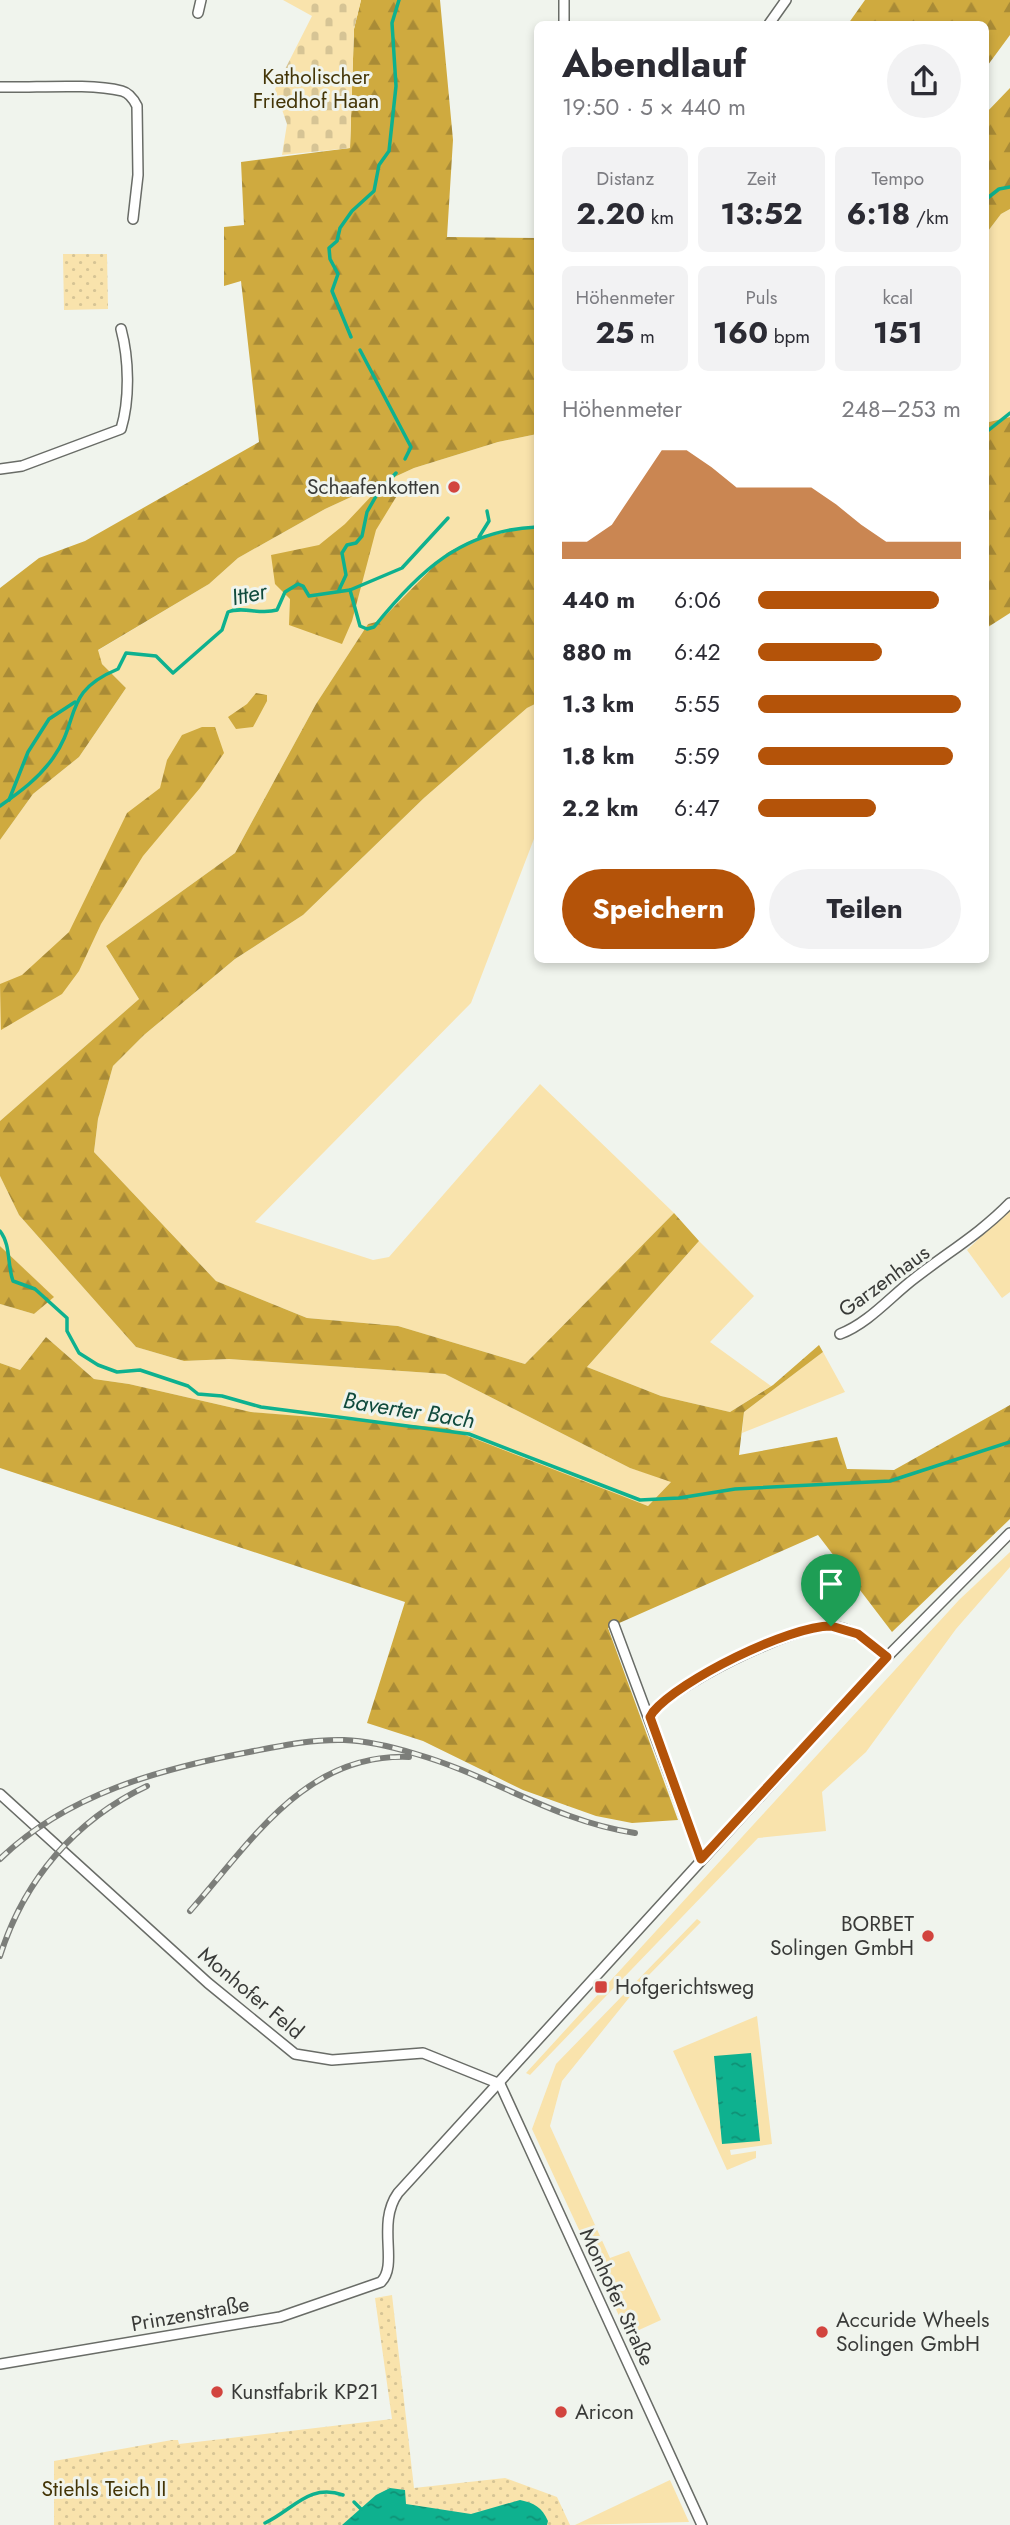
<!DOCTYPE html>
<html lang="de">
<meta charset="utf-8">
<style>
:root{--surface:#fff;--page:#f2f2f3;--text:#2b2b33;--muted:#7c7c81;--accent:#b45309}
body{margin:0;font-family:Jost,sans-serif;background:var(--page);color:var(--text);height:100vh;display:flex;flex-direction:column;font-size:26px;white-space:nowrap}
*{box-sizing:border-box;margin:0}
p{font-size:23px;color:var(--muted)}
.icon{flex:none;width:38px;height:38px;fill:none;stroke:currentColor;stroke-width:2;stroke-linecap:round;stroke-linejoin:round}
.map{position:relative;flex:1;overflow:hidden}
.panel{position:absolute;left:534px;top:21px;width:455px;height:942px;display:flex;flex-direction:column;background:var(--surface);border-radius:10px;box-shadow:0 4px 10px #0003}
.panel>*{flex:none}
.pin{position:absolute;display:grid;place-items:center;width:60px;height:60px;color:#fff;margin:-72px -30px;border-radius:50% 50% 50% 0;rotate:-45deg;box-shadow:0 0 7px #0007}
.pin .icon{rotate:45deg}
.round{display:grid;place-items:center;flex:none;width:74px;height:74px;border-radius:37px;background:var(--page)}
.overview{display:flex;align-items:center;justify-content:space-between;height:119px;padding:0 28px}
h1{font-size:38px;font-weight:700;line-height:52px}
.stats{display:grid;grid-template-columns:repeat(3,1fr);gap:10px;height:119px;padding:7px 28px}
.stats div{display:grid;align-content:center;border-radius:10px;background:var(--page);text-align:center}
.stats b{font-size:30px;font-weight:700}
.stats small{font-size:19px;font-weight:400}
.stats p{font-size:19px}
.chart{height:196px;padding:14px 28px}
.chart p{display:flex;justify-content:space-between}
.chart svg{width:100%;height:126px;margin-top:7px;fill:var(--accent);opacity:.7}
.primary-button{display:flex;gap:14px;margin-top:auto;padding:14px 28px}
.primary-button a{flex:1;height:80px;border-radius:42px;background:var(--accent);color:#fff;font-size:28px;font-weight:700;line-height:80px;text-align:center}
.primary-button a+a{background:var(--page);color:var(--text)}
ul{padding:0 28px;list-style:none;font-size:23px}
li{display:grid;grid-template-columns:112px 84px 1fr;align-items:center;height:52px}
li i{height:18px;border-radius:9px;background:var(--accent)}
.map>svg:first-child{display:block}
</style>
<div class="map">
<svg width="1010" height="2525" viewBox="0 0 1010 2525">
<defs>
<pattern id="forest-firs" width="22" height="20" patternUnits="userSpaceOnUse" patternTransform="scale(1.75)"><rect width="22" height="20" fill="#cfaa3f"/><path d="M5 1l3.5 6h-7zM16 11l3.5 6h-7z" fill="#a98b36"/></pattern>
<pattern id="cemetery-stones" width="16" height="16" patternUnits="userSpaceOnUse" patternTransform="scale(1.75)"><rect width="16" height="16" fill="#f9e3ac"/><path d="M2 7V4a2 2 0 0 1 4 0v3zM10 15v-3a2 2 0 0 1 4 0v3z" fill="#d6c495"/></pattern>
<pattern id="park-dots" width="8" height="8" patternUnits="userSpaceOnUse" patternTransform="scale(1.75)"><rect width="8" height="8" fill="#f9e3ac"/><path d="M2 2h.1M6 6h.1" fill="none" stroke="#d6c495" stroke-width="1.8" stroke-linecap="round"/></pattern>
<pattern id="water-ripples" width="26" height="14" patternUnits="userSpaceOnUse" patternTransform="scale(1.75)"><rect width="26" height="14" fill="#0eb18f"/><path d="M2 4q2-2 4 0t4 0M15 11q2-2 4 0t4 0" fill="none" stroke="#0f9176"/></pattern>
</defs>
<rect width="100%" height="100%" fill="#f0f4ed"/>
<g fill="#f9e3ac">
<path d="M1010,209V417L985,423V235L1001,214Z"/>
<path d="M537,434V525L472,540L447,553L380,621L368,624L316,704L235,853L106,946L139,999L0,1121V840L33,794L79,757L126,688L102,664L97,651L209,584L238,558L325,509L414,468L498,442Z"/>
<path d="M537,703V831L471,1003L255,1222L373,1260L389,1257L540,1084L674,1213L525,1364L398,1326L307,1318L216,1281L94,1152L98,1119L113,1066L144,1035L235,959L303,915L424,798L527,708Z"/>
<path d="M0,1176L19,1215L136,1347L184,1361L229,1359L445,1374L630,1468L672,1481L648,1506L551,1469L335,1420L251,1412L129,1384L94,1379L46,1337L20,1370L0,1363V1304L34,1314L53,1297L0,1246Z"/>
<path d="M1010,1209V1292L1002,1298L967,1250Z"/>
<path d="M699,1241L754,1296L710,1342L771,1386L730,1412L661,1396L587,1367Z"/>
<path d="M823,1352L845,1392L742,1433L744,1412Z"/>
<path d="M1010,1552V1567L956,1629L866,1752L822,1792L826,1831L758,1838L530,2075L526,2073L959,1600Z"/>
<path d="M697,1919L701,1922L641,1983L562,2081L550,2126L610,2258L629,2251L661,2320L628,2335L532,2129L556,2064Z"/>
<path d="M757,2016L772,2144L730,2150L731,2155L756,2151V2158L727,2170L673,2051Z"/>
<path d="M670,2480L689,2522L575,2525Z"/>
</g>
<g fill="url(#forest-firs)">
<path d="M361,0H440L453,140L447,237L537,238V434L498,442L414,468L325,509L238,558L209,584L98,650L102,664L126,688L79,757L33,794L0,840V588L39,558L85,541L259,442L241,281L224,286V227L244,225L241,162L350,148L354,29Z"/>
<path d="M865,0H1010V35L985,69V24H848Z"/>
<path d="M1010,88V209L1001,214L985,235V114Z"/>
<path d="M1010,417V613L985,629V423Z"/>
<path d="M378,489H401L376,530L352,621L342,644L289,625L290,599L275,584L271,555L319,545L345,524Z"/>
<path d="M537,525V703L527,708L424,798L303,915L235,959L144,1035L113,1066L98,1119L94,1152L216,1281L307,1318L398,1326L525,1364L674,1213L699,1241L587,1367L661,1396L730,1412L773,1385L819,1345L823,1352L744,1412L739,1455L837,1437L847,1469L894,1470L1010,1405V1519L892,1632L818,1535L608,1628L678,1820L632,1823L596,1816L523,1790L423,1741L367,1723L405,1602L0,1468V1363L20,1370L46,1337L94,1379L129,1384L251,1412L447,1428L648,1506L671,1482L630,1468L445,1374L229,1359L184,1361L136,1347L19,1215L0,1176V1121L139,999L106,946L235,853L316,704L368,624L380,621L447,553L472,540Z"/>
<path d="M256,693L267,695V701L253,727L236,729L228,717L247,704Z"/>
<path d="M202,727H215L224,753L200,788L143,856L101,924L79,971L62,994L1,1030L0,984L22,975L69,932L127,813L160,788L167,760L182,735Z"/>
<path d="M0,1246L54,1297L34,1314L0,1304Z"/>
</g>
<path fill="url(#cemetery-stones)" d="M283,0H361L354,29L350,148L282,155L287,124L275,89L312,16Z"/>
<g fill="url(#park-dots)">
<path d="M63,254H107L108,309L64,310Z"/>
<path d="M392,2295L414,2488L505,2478L557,2497L570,2525H54V2461L172,2440H178L179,2444L392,2419L375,2298Z"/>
</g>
<g fill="url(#water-ripples)">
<path d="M751,2053L760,2141L722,2144L714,2056Z"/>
<path d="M390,2488L405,2490L406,2504L471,2514L520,2500C534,2503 542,2507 548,2521L547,2525H342L376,2495Z"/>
</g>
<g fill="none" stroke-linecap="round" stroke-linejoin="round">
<g stroke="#0eb18f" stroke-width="3.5">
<path d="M985,200L999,189L1010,187"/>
<path d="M351,337L332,291L338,274L330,259L329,248L337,241L340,228L352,211L374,191L379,165L389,151L396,86L392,23L399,0"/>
<path d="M360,350L411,447L405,459"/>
<path d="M985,433L1010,413"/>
<path d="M479,537L489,521L487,511"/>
<path d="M339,590L346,575L342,553L347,545L356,543L362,536L367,512L379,491L396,473"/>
<path d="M350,590L402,568L448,518"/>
<path d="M9,800L28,752L49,719L75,702"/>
<path d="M0,806C20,792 39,778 53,758C81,719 62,692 118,669L126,653L156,656L173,673L222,630L228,612C242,606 260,615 277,610L285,592L298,584L303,586L309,596L350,590L360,626L367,629L374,627C419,571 462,530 537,527"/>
<path d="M0,1231C11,1245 7,1264 13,1281L35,1289L67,1318V1331L79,1353L98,1365L117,1372L140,1370L188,1386L198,1394L222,1396L261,1407L469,1434L640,1500L679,1498L735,1489L890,1481L1010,1442"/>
<path d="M354,2502L361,2509"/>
<path d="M265,2523C293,2510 309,2483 343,2495"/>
</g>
<g stroke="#696c67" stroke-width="12">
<g id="street">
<path d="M198,13L201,0"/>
<path d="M564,24V0"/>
<path d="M769,24L786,0"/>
<path d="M0,87C35,88 89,83 122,91C130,93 134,100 137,106L138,175L133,219"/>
<path d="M0,469L22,466L121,429C130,399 129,359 121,329"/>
<path d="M840,1334C869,1323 891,1296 915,1278C947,1253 981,1233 1010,1203"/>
<path d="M614,1625L701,1859"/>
<path d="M650,1717C667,1687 796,1624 831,1626C854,1628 870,1643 887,1657"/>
<path d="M0,1794L208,1983L295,2054L332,2060L423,2053L500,2084"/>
<path d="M500,2084L702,2525"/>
<path d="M0,2364L280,2317L381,2282C399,2264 376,2224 398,2193L887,1657L1010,1533"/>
</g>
</g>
<use href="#street" stroke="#fff" stroke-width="9"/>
<g stroke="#7c7e7a" stroke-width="6">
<g id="rail">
<path d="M0,1859C67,1794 160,1769 249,1752C280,1746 312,1739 344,1740C369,1741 393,1747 416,1754C493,1776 554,1821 635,1833"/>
<path d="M190,1911C252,1841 305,1753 409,1757"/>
<path d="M0,1956C24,1880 75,1820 147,1786"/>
</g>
</g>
<use href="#rail" stroke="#f0f4ed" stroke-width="3.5" stroke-dasharray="10" stroke-linecap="butt"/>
</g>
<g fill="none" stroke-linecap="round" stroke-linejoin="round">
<g stroke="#fff" stroke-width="14">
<path id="route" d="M831,1626L858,1634L887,1657L701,1859L650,1717L653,1712C680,1680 788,1626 831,1626Z"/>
</g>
<use href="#route" stroke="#b45309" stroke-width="9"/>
</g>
<g fill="#d2443e" stroke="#f0f4ed" stroke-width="2.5">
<circle cx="454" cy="487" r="7"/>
<circle cx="928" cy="1936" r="7"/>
<rect x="594" y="1980" width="14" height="14" rx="3.5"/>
<circle cx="822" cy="2332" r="7"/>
<circle cx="217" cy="2392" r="7"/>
<circle cx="561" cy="2412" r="7"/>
</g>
<g text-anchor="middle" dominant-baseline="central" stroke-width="6" stroke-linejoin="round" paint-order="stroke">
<g font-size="21" fill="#443507" stroke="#f0f4ed">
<text x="316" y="77">Katholischer<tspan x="316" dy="24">Friedhof Haan</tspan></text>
<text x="104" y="2489">Stiehls Teich II</text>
</g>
<g font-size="21" fill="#393a38" stroke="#f0f4ed" text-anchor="start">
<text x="440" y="487" text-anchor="end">Schaafenkotten</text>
<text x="914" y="1924" text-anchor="end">BORBET<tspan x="914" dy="24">Solingen GmbH</tspan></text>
<text x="615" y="1987">Hofgerichtsweg</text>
<text x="836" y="2320">Accuride Wheels<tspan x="836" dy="24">Solingen GmbH</tspan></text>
<text x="231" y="2392">Kunstfabrik KP21</text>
<text x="575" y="2412">Aricon</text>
</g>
<g font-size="21" fill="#393a38" stroke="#f0f4ed">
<text transform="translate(884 1281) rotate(-36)">Garzenhaus</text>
<text transform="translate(251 1993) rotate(40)">Monhofer Feld</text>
<text transform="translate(617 2297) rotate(65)">Monhofer Straße</text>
<text transform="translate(190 2314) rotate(-10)">Prinzenstraße</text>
</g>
<g font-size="23" font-style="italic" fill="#104a3c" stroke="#f0f4ed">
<text transform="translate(249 594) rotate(-12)">Itter</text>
<text transform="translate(409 1410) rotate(9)">Baverter Bach</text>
</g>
</g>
</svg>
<div class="pin" style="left:831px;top:1626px;background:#1e9e55"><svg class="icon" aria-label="arrive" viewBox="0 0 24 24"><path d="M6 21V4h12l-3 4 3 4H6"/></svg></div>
<section class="panel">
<div class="overview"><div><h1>Abendlauf</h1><p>19:50 · 5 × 440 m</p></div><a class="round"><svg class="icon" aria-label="share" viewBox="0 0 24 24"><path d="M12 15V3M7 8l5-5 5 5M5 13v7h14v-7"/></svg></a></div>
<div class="stats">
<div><p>Distanz</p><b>2.20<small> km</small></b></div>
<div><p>Zeit</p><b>13:52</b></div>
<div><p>Tempo</p><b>6:18<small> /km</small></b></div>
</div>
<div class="stats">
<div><p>Höhenmeter</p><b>25<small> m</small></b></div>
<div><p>Puls</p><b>160<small> bpm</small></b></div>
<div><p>kcal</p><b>151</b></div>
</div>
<div class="chart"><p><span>Höhenmeter</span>248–253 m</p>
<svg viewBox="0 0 160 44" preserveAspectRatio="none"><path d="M0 44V38L10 38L20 32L30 19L40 6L50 6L60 12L70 19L80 19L90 19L100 19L110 25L120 32L130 38L140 38L150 38L160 38V44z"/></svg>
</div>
<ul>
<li><b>440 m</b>6:06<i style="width:89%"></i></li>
<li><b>880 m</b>6:42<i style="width:61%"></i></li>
<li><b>1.3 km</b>5:55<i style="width:100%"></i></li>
<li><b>1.8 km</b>5:59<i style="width:96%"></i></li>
<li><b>2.2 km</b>6:47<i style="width:58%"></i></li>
</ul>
<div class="primary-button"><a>Speichern</a><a>Teilen</a></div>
</section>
</div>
